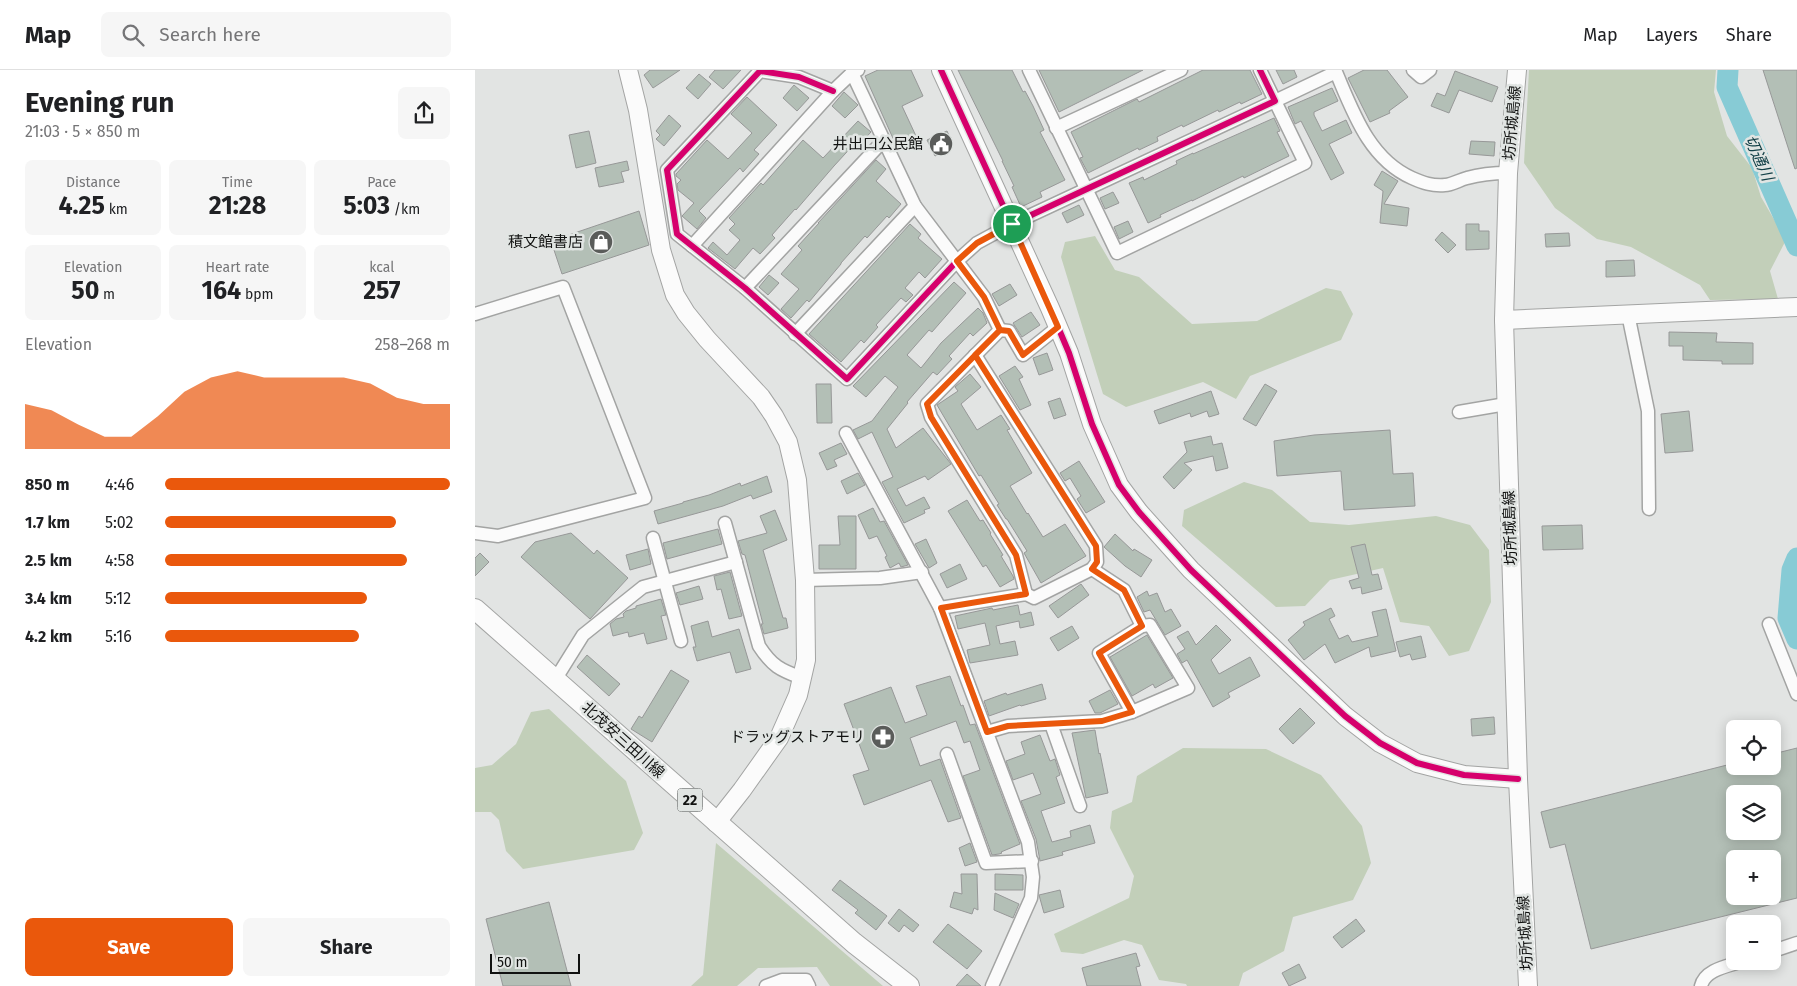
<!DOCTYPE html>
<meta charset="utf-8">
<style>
:root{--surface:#fff;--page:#f6f6f6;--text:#202124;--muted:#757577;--line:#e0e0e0;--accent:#ea580c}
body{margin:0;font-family:"Fira Sans","Noto Sans JP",sans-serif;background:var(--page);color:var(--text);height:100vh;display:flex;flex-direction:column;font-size:19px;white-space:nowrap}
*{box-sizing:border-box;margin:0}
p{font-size:16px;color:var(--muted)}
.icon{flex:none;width:28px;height:28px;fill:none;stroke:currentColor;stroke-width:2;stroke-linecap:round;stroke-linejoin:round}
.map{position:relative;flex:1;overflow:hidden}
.details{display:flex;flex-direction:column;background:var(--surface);width:475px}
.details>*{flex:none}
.buttons{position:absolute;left:1251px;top:650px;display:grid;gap:10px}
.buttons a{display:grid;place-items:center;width:55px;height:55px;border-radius:8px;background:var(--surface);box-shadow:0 2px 12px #0003;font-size:25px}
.scale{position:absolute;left:15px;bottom:12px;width:90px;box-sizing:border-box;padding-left:5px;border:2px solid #111211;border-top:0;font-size:14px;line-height:18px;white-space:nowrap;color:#111211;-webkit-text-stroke:4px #e1e5e3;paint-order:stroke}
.pin{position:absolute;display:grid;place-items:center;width:42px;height:42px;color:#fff;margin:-21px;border:2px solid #fff;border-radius:50%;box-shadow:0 1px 5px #0007}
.round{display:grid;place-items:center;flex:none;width:52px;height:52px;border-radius:8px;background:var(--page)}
.headline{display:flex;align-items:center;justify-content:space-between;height:85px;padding:0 25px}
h1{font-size:28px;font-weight:700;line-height:38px}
.figures{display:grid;grid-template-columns:repeat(3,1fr);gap:8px;height:85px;padding:5px 25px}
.figures div{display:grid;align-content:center;border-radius:8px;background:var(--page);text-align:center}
.figures b{font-size:25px;font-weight:700}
.figures small{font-size:14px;font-weight:400}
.figures p{font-size:14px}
.chart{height:140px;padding:10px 25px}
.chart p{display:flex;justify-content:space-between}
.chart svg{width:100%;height:90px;margin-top:5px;fill:var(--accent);opacity:.7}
.cta{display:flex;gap:10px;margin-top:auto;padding:10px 25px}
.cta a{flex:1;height:58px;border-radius:8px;background:var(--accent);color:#fff;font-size:20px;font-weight:700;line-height:58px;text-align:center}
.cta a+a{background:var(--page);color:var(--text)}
ul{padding:0 25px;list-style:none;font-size:16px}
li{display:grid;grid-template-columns:80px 60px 1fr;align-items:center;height:38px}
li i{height:12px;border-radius:6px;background:var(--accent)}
header{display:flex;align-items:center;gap:30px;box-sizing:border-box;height:70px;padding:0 25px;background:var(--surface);border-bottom:1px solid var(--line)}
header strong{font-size:24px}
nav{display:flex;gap:28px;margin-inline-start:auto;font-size:18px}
.search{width:350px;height:45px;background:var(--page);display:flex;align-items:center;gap:12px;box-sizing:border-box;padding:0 18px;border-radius:8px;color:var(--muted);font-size:19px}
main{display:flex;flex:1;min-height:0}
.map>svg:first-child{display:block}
</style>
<header>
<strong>Map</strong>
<div class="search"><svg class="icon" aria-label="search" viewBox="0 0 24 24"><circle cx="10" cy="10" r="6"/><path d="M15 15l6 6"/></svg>Search here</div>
<nav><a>Map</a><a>Layers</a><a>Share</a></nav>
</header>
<main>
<section class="details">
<div class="headline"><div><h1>Evening run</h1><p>21:03 · 5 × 850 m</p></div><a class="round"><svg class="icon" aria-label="share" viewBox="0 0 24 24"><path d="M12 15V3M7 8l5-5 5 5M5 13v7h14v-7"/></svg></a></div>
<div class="figures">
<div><p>Distance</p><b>4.25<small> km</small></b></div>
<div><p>Time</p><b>21:28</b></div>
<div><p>Pace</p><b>5:03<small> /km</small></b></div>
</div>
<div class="figures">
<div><p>Elevation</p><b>50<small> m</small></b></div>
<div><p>Heart rate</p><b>164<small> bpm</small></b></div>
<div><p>kcal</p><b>257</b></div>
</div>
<div class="chart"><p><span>Elevation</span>258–268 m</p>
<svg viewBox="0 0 160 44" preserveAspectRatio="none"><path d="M0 44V22L10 25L20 32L30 38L40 38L50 28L60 16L70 9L80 6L90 9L100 9L110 9L120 9L130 12L140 19L150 22L160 22V44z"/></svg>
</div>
<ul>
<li><b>850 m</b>4:46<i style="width:100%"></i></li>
<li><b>1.7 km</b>5:02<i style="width:81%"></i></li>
<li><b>2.5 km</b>4:58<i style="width:85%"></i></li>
<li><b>3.4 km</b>5:12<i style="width:71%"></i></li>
<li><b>4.2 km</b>5:16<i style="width:68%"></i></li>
</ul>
<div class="cta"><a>Save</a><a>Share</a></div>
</section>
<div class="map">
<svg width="1322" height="916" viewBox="0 0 1322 916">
<rect width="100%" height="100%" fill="#e2e4e3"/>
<g fill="#c2cfb9">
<path d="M1054,0H1241L1239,22L1252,66L1277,98L1286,127L1311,170L1295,201L1303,229L1235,230L1225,215L1156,177L1122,169L1080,138L1049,93Z"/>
<path d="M620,166L640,200L664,207L717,254L782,251L851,218L866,221L878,244L866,270L775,306L761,329L728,312L651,337L628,324L586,187L590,172Z"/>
<path d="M769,412L797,420L835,452L874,455L961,446L995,455L1014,480L1016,532L994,581L974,586L954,556L925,552L908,498L855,510L830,536L801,537L707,456L709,440Z"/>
<path d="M74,639L151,711L168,763L159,780L48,799L31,781L24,750L16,742H0V698L17,695L41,674L56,642Z"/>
<path d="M708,678L791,679L846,705L887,756L896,793L878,830L818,847L809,881L768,903L764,916H712L711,914L684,910L667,875L649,870L608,884L586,882L579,864L654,828L659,806L635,758L637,741L657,732L662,706Z"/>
<path d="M241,773L408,916H355L342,897L283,898L262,916H216L228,905Z"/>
</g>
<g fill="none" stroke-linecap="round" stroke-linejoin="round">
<g stroke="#87cbd5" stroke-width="21">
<path d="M1253,0L1252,17L1322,176"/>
<path d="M1322,488L1317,500L1313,548L1322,569"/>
</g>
</g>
<g fill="#b3bfb6" stroke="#979898" fill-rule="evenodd">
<path d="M175,0H205L178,18L169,5Z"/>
<path d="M240,0H266L248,19L234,7Z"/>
<path d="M403,0H436L448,26L427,36L441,66L421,75L390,6Z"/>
<path d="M483,0H537L548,22L550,21L558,36L569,60L565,62L590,110L565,122L567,127L546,137L537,117L539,116L527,91H528Z"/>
<path d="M564,0H668L584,42Z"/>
<path d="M728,0H775L787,24L766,34L765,32L744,42L743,40L708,57L707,55L682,67L683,71L664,80L663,78L613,103L605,88L608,87L596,62L662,29L664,32Z"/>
<path d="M801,0H819L822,7L808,14Z"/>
<path d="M889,0H912L933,27L914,41L915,43L895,52L873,8Z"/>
<path d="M1288,0H1322V98L1320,99Z"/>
<path d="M980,1L1023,17L1017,32L984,20L974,43L956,36L962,23L970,26Z"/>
<path d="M224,4L236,14L223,29L211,18Z"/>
<path d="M319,15L334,28L322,41L308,28Z"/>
<path d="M857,18L863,31L839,42V45L847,61L871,50L877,63L854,74L869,103L856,110L826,51L820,54L813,37Z"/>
<path d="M369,22L383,35L370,48L357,36Z"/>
<path d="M272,27L302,55L279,80L284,84L268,102L265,98L224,141L231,148L222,159L207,146L219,133L203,120L202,114L206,110L201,106V104L232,70L253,89L277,63L256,44Z"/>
<path d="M194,45L206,56L189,76L181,69L185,65L181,61Z"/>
<path d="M799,48L805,61L802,62L814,86L769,108L768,106L717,131V130L685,145L686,147L673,153L654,113L668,107L669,110L702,94L701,91L718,83V84Z"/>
<path d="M383,51L396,62L384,75L381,72L359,96L321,140L320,139L297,165L300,168L285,184L278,178L260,199L233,178L238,172L252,185L265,170L254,160L260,154L254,148L286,113L288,115L328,70L348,88Z"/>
<path d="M114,61L121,93L101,98L94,65Z"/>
<path d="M472,61L476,70L474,71L477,78L460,86L452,70Z"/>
<path d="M996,71L1020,72L1019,86L994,84Z"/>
<path d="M401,90L411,99L401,111L426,134L414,148L412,146L392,168L390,166L366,193V194L334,232L332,230L316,248L306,239L324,219L306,204L327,180L323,176L344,153H343Z"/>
<path d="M152,91L154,100L146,102L149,112L124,117L120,98Z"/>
<path d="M907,101L923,111L909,134L934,138L932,156L905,153L908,121L899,115Z"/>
<path d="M638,122L644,133L630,139L625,128Z"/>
<path d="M604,135L609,145L592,153L587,143Z"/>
<path d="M164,141L174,175L87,204L76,171Z"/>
<path d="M653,151L658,162L644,169L639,157Z"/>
<path d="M435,154L446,164L443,168L467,189L450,208L444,202L430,218L438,225L431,232L426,228L401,255L403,257L389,273L386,270L366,292L334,264Z"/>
<path d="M991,154H1004V161H1014V179L991,180Z"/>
<path d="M967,162L981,175L973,183L960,170Z"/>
<path d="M1094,163L1095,176L1071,177L1070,164Z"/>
<path d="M1159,190L1160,206L1131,207V191Z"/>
<path d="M294,205L304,213L293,225L284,217Z"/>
<path d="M479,212L491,223L457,262L454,260L432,285L446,298L466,273L503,238L508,243L512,253L498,266L495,263L474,286L477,289L462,305L458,302L432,332L433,333L412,359L421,378L448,358L476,394L453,410L450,406L422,419L431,436L449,427L455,438L449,440L450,443L429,453L407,412L418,407L397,362L383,369L378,360L397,351L423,317L410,306L391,327L378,316Z"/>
<path d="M535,214L542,225L524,236L517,224Z"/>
<path d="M556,242L565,255L547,267L538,253Z"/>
<path d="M1194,262L1242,263L1241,272L1278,273V294H1247V291L1208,290V276H1194Z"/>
<path d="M572,283L578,300L564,305L558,288Z"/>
<path d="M540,296L548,307L544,309L556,335L545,340L524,306Z"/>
<path d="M495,304L506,317L486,334L502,360L526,345L535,359L532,360L557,403L535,416L552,444L553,443L568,467L590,454L611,486L566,513L549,483L552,481L532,449H531L522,435L524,434L506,405L504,406L462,335L483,321L480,317Z"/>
<path d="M341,314H356L357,353H342Z"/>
<path d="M790,314L802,321L781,356L768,349Z"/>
<path d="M736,321L744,344L734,347L732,341L716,347L715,343L684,354L679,341Z"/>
<path d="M585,328L591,345L579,349L573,332Z"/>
<path d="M1214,341L1218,381L1190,383L1186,344Z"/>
<path d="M915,360L918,404L938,403L940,436L869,440L866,401L802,406L799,371L839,365Z"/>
<path d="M736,366L738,375L747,373L753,398L741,401L738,386L709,393L717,400L699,419L688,407L712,382L709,372Z"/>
<path d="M366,373L372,384L359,390L362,396L352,400L344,383Z"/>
<path d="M604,391L630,432L611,443L602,429L606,426L595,408L590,411L585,403Z"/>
<path d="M383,403L390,415L372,424L366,411Z"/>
<path d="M292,406L297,422L278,429L276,425L248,436L183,454L179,441L208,433V432L234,425L265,413L266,416Z"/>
<path d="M492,430L505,451L508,450L516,463L515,464L528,485L526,486L538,506L539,509L525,517L511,495L508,497L473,441Z"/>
<path d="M398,438L405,452L409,451L433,495L426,497L424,493L415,498L410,487L412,486L402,466L394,469L383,445Z"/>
<path d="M300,440L312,470L288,480L308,548H311L313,558L289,564L286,554H288L270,485L267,484L263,471L292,463L285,446Z"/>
<path d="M363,446H381V499H344V475H365Z"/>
<path d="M1107,455L1108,479L1068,480L1067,456Z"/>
<path d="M243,459L247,474L192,489L188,473Z"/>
<path d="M96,463L119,484L122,480L153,508L115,549L46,487L60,472Z"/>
<path d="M640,464L658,481L659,479L677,490L666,507L650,496L629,477Z"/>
<path d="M451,469L462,493L454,498L440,474Z"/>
<path d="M890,474L897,505L903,504L907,519L887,524L886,517L877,519L874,511L884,508L876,477Z"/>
<path d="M173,479L176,494L155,500L151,485Z"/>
<path d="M5,483L14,492L0,506V488Z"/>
<path d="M485,494L492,509L472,518L465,504Z"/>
<path d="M255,502L267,546L254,549L246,519L242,520L239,506Z"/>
<path d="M606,514L614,525L583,548L574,536Z"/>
<path d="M224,516L228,529L205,535L201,523Z"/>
<path d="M672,521L674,526L682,523L690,542L696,539L706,556L690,565L675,540L669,542L662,527Z"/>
<path d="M186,529L191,545L186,546L192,569L172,574L169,563L154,567L153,562L138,566L135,554L141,549L149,547L148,544L151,541L161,538V536Z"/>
<path d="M543,535L545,545L556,542L559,555L545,558L544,551L521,556L525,574L540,571L543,585L495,593L492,580L515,575L510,553L483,559L480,546L517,538L518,540Z"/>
<path d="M856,538L860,546L854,549L864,569L873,565L877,572L903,566L897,542L911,539L921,581L896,587L894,577L860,593L850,574L829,590L813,570L830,555L828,552Z"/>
<path d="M233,551L237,567L264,559L276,599L261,603L255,582L222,591L218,577H221L216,556Z"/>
<path d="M741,555L756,570L736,590L744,604L775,587L785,606L753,623L755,627L738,637L712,590L707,593L702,584L710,579L702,567L713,561L721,575Z"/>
<path d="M597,556L604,568L583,581L575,568Z"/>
<path d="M672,565L698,608L680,618L678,614L657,626L635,587Z"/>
<path d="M946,566L951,587L937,590L935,584L925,587L921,572Z"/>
<path d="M112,585L145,614L134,626L102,597Z"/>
<path d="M196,600L214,611L177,672L156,659L164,646L167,648Z"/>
<path d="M475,606L486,636L488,635L495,655L500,654L545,774L526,782L527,783L524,784L517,785L488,706L505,700L495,671L489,673L481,651L435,668L445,696L465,689L486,748L473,752L456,710L389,735L378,705L394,700L369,634L416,617L430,653L452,645L441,616Z"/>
<path d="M567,614L571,629L546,636L545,635L514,646L509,631L531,623L532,625Z"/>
<path d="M635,620L643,634L625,643H620L614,631Z"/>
<path d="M825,638L840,653L818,674L804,659Z"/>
<path d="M1019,647L1020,664L997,666L996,649Z"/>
<path d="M620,660L624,684L625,683L633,723L611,728L597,663Z"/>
<path d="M565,665L575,691L580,689L585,705L581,707L590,733L566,741L577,772L596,767L595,761L615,755L620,773L587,782L588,785L565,791L561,769L546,731L566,724L558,703L538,710L531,691L550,684L546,672Z"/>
<path d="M1322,678V828L1116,879L1090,774L1075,778L1066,742L1260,693V696H1298V684ZM1260,724H1298V761H1260ZM1260,789H1298V826H1260Z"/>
<path d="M495,773L502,792L490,796L484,778Z"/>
<path d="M486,804H502L503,840L499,838L497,844L475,837L479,822L487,824Z"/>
<path d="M520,804L548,805V820H520Z"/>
<path d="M365,810L412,846L401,860L380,843L383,840L357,820Z"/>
<path d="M585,820L589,837L569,843L564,825Z"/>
<path d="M520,823L544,834L538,848L519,840Z"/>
<path d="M74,832L96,916H28L11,849Z"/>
<path d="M424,839L444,855L438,862L429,855L424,862L413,853Z"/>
<path d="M881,849L890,861L867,878L858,867Z"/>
<path d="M473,854L507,881L492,899L458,872Z"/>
<path d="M661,883L665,896L661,897L666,916H612L607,898Z"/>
<path d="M824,894L831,908L814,916L807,903Z"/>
<path d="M492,904L506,916H481Z"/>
</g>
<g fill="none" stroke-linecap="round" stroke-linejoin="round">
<g stroke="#a3a4a3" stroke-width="15">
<g id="street">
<path d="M554,0L642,183L830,93L800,31L861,2C878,42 894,89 937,108C948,113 957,116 970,115C977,115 984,110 992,108C1006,104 1019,103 1033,103"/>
<path d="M938,0L946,7L955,0"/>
<path d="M377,3L440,136L509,227L525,260"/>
<path d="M358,21L324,7L285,1L192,100L202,164L270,218L372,309L482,191L502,173L537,154L800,31L785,0"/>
<path d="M581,58L706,0"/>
<path d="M217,176L358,21L377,3L383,0"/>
<path d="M270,218L409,70"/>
<path d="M0,244L88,217L170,428L23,466L0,463"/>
<path d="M1153,244L1173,341L1174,439"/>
<path d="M320,264L440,136"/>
<path d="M984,342L1031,334"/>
<path d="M371,363L465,538L553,772L558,807L556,828L517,916"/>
<path d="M250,453L284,576C297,596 305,600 327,608"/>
<path d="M178,468L206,571"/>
<path d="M330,510L405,508L447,502"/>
<path d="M551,524L541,485L456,347L452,334L525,260L534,261L548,285L583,257"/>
<path d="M465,538L551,524L559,528L617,499L622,492L621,476L500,285"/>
<path d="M1294,554L1322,624"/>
<path d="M80,610L108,565L168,517L261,492"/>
<path d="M657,642L624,583L667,556"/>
<path d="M576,654L605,736"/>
<path d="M512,662L533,656L627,651L657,642L713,618L675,555L667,556L649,520L617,499"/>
<path d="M472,684L511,793L557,791"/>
<path d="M1298,881L1322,873"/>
<path d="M291,916L307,910H331L334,916"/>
<path d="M1226,916C1230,899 1254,896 1268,891"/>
</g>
</g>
<g stroke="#a3a4a3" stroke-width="20">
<g id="secondary">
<path d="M153,0L163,40L186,180L200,225L211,243L232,269L286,327L299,346L313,372L322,410L330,510L331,590L323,625L304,668L267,720L241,753"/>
<path d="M466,0L575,238L594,283L617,354L644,415L664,442L716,500L870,646L905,673L942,693L989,705L1043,709"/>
<path d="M1042,0L1033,103L1029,250L1043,709L1053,916"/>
<path d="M1029,250L1322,237"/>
</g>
</g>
<g stroke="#a3a4a3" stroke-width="22">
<path id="primary" d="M0,539L379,873L434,916"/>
</g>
<use href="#street" stroke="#fbfbfb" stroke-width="12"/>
<use href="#secondary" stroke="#fbfbfb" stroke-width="18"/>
<use href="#primary" stroke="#fbfbfb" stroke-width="20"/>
<g stroke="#e1e5e3" stroke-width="9">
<g id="cycleway">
<path d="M466,0L575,238L594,283L617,354L644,415L664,442L716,500L870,646L905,673L942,693L989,705L1043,709"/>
<path d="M358,21L324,7L285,1L192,100L202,164L270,218L372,309L482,191L502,173L537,154L800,31L785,0"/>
</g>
</g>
<use href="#cycleway" stroke="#d6006c" stroke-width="6"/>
</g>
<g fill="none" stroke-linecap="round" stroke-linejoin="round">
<g stroke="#fff" stroke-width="10">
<path id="route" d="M537,154L502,173L482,191L509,227L525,260L452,334L456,347L541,485L551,524L466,538L512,662L533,656L627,651L657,642L624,583L667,556L649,520L617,499L622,492L621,476L500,285L525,260L534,261L548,285L583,257L537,154"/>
</g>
<use href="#route" stroke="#ea580c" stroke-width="6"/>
</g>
<defs>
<g id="civic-disc" transform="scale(1.25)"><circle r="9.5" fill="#5a5c5a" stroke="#e1e5e3"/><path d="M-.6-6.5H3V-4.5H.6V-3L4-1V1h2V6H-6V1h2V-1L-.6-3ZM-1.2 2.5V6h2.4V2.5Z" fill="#fff"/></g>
<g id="shop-disc" transform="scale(1.25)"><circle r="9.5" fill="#5a5c5a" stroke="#e1e5e3"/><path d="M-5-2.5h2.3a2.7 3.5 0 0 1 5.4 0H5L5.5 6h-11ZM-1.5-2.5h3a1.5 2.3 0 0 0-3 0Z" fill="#fff"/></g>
<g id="pharmacy-disc" transform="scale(1.25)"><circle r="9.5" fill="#5a5c5a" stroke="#e1e5e3"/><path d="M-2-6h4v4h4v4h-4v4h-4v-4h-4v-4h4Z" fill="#fff"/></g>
</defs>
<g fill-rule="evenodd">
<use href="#civic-disc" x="466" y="74"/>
<use href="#shop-disc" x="126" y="172"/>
<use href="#pharmacy-disc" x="408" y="667"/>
</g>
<g text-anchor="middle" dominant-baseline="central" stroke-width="5" stroke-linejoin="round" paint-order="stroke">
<rect fill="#e1e5e3" stroke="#4f5150" stroke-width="1" x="202.5" y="718.5" width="25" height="23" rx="4"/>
<g font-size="14" font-weight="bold" fill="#111211">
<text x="215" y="730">22</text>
</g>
<g font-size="15" fill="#111211" stroke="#e1e5e3">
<text transform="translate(1037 53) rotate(-85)">坊所城島線</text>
<text transform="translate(1035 458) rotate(-92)">坊所城島線</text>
<text transform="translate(148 670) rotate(42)">北茂安三田川線</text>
<text transform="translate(1050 863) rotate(-93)">坊所城島線</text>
</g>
<g font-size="15" fill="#111211" stroke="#e1e5e3" text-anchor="end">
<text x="448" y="74">井出口公民館</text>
<text x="108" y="172">積文館書店</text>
<text x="390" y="667">ドラッグストアモリ</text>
</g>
<g font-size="16" font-style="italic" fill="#144148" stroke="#e1e5e3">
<text transform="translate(1284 88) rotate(66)">切通川</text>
</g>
</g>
</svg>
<div class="buttons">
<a><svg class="icon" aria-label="locate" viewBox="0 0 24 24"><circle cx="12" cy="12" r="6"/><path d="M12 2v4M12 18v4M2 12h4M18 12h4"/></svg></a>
<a><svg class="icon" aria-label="layers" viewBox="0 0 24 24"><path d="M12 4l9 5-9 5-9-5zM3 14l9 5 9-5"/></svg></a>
<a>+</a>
<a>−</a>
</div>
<div class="scale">50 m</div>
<div class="pin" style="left:537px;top:154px;background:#1e9e55"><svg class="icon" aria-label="arrive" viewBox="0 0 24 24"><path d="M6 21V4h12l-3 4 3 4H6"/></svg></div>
</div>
</main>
